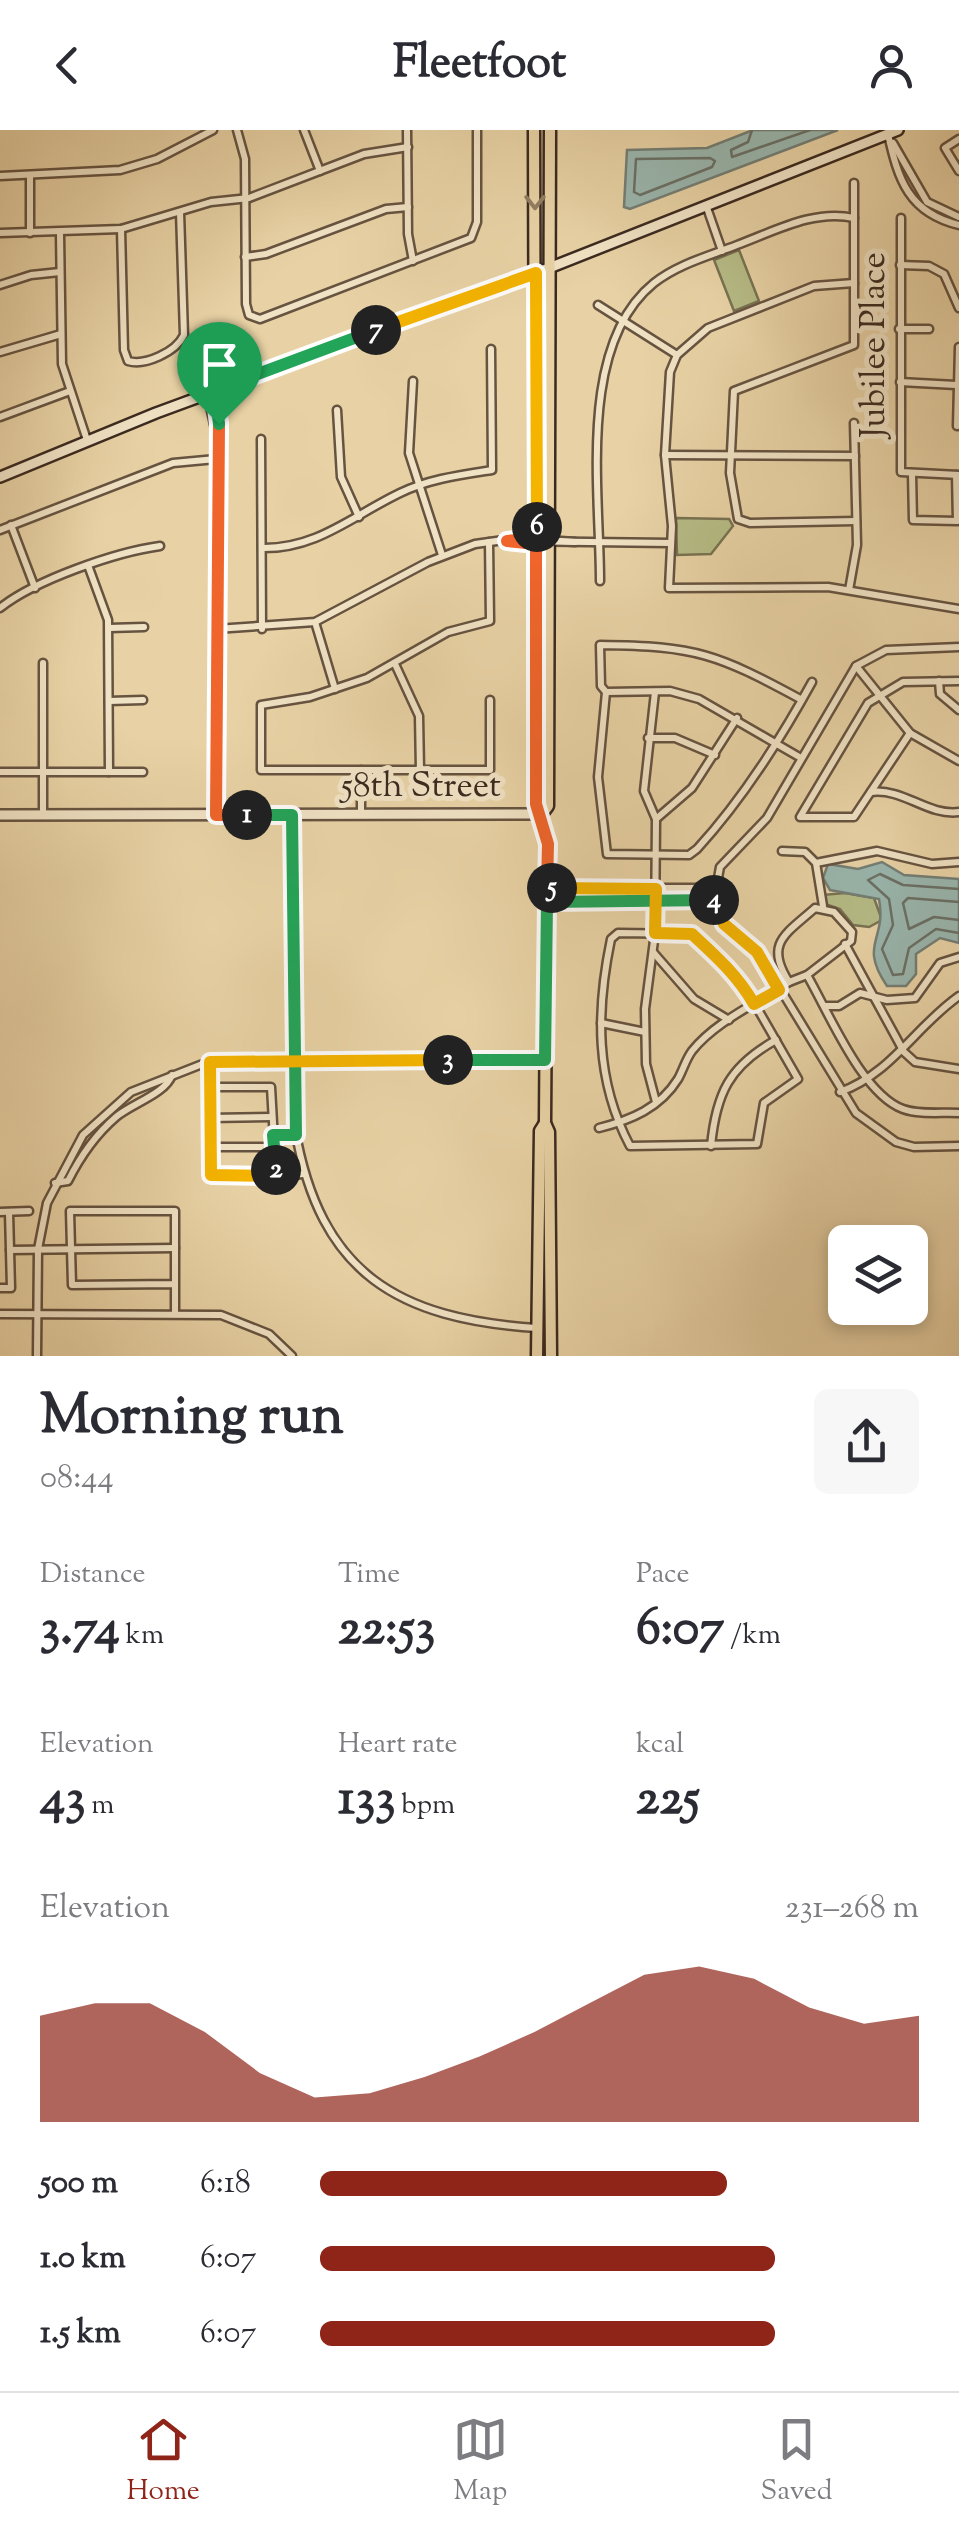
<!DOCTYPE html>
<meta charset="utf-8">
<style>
:root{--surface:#fff;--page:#f7f7f7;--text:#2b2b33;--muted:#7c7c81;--line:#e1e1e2;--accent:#8f2418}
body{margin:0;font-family:"Sorts Mill Goudy",serif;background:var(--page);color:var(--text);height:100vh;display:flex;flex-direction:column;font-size:38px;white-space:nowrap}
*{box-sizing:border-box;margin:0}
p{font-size:32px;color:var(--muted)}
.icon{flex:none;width:55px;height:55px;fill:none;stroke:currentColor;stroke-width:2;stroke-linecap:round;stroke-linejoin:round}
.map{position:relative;height:1226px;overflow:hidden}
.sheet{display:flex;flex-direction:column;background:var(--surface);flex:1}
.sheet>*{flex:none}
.controls{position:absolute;left:828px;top:1095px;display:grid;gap:20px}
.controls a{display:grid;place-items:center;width:100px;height:100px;border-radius:15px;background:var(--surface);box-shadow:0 5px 15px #0003;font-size:50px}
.pin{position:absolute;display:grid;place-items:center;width:85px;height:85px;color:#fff;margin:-102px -42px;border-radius:50% 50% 50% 0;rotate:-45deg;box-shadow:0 0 10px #0007}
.pin .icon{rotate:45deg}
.km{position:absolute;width:50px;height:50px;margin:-25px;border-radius:50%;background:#222;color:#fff;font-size:28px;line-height:50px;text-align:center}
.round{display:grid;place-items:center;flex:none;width:105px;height:105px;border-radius:15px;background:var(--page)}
.summary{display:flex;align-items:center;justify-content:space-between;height:170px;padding:0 40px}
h1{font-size:55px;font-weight:800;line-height:75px}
.figures{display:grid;grid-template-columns:repeat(3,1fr);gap:15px;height:170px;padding:10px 40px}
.figures div{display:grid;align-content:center}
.figures b{font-size:50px;font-weight:800}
.figures small{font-size:28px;font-weight:400}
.figures p{font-size:28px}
.chart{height:280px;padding:20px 40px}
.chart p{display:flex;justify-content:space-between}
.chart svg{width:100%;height:180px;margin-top:10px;fill:var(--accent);opacity:.7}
ul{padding:0 40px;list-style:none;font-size:32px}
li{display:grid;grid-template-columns:160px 120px 1fr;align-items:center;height:75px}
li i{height:25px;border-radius:12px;background:var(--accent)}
header{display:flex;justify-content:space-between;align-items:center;height:130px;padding:0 40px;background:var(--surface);font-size:45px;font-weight:800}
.tab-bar{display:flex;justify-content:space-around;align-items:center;height:140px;border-top:2px solid var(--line);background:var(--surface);font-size:28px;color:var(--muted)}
.tab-bar a{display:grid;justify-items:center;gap:5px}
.tab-bar .active{color:var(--accent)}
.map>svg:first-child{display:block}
</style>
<header><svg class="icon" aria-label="back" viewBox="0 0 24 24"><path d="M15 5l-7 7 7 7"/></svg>Fleetfoot<svg class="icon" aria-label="person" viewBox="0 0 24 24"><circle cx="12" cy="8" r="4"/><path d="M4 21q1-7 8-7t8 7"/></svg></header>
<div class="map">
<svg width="959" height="1226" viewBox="0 0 959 1226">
<rect width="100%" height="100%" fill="#e8d2a5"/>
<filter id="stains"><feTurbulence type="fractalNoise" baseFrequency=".002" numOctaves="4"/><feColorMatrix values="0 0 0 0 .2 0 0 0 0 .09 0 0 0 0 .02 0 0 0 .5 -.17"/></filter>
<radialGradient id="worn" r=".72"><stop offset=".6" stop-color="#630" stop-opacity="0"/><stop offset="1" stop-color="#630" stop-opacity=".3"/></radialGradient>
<g fill="#b6bc86" stroke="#787252" stroke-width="2.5">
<path d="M739,120L759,171L734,181L714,130Z"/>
<path d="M676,388L729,389L733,396L711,424L677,425Z"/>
<path d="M845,763L874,768L882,790L869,797L853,795L840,779L825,774L822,765Z"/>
</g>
<g fill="#99b6ae" stroke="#737e75" stroke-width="2.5">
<path d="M753,0H838L630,79L624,77L627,20L707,18Z"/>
<path d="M882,732L904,745L959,749V813L940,808L916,824V844L906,856H887C858,813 887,811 879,769L830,760L823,748L828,734L858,739Z"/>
</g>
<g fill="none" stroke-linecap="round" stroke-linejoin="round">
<g stroke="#6a7066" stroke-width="2.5">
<path d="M752,0L748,12L731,20L732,27L810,0"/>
<path d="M710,28L715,31L712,37L640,65L634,62L636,29Z"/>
<path d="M959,759L903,755L880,744L868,750L889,769L893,795L882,819L893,845L903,844L909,818L936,799L959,803"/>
<path d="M959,772L908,768L903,773L909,799L934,787L959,790"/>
</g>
<g stroke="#665340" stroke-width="11">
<g id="minor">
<path d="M237,0L245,29L246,174L249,185L260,189L471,108L477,92V0"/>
<path d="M304,0L320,41"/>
<path d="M407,0L408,104L413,131"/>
<path d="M888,4C898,50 909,83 959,95"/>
<path d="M959,9L945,18L959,41"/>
<path d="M893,13L927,72L959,87"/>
<path d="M0,46L120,40L157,29L213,0"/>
<path d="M854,53V215L734,261L730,343L738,389L750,393L856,391"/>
<path d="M706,75L722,121"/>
<path d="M901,88V342L959,345"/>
<path d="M121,99L124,220L128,231C145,236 176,222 184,205L180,82"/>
<path d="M0,103L121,99L211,72L249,68L364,24L408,17"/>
<path d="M30,103V46"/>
<path d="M60,104L62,234L87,310"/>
<path d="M245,127L266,124L386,79L408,77"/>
<path d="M900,135L929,136L944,144L959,178"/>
<path d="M854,153L814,156L708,198L677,225L670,242L665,325L672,396L669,458L828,457L959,479"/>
<path d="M0,155L31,145L60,142"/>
<path d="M598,175L677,225"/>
<path d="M899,199H929"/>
<path d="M0,222L61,204"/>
<path d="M413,251L409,323L442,425"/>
<path d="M900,252L956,255"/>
<path d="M215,260L219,294L217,685"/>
<path d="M207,263L215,299"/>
<path d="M337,280L341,347L359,387"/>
<path d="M0,287L70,261"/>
<path d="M957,296L959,217"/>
<path d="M261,309L262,499"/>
<path d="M665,325L855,326"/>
<path d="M912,344L913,390L957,391L956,345"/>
<path d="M11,395L35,458"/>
<path d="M0,400L173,333L216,329"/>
<path d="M508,411L671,413"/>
<path d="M489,412L490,491L448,502L367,548L310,567L261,575V640H490V570"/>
<path d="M262,418C317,419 352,386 400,363C429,349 460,345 492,340L491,219"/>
<path d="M89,438L108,490L109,642"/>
<path d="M600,451C600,361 577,215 654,153C678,134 709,126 737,115C775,101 814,79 854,88"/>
<path d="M849,460L857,415L854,293"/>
<path d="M0,478C35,450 116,422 160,416"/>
<path d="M315,492L335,559"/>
<path d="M109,498L144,497"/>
<path d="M216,499L315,492L428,432L475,414L518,408L575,412"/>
<path d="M959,517L886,520L856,536L767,688L720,737L714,770L724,794L757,821L856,983L896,1012L914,1017L959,1016"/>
<path d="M395,534L419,586L420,640"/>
<path d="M856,536L910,603L959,631"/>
<path d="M939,551L940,564L959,580"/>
<path d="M606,562L670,561L699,569L801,628"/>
<path d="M655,562L644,661L656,689L655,803L645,879L646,934L656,972"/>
<path d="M802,570C717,524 697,516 600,515L601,556L606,562L598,647L607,724L689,725L697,719C743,669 779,612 812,552"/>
<path d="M109,571L143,570"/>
<path d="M910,603L854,687H800L868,573L903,552L959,551"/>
<path d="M648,608H675L715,625"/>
<path d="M361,640V684"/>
<path d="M0,642H143"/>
<path d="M871,662C904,658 927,686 959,682"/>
<path d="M43,685V533"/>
<path d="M292,685L295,999C320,1144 398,1189 537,1198"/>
<path d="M656,689L692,658L737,588"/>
<path d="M782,721L805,722L816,733L823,776"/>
<path d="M816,733L877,721L932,734L959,732"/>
<path d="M547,758H716"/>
<path d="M547,772L714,770"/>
<path d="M815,778L834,782L852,802L851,811L807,845L789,852C764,813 786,804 815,778Z"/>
<path d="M618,803L692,804L716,830L737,843L798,949L764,973L757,1014L630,1016C595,950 596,881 611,809Z"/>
<path d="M845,814L904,922L915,932L959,939"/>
<path d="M653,822L694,869L729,890"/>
<path d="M807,845C829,883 862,964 903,979C920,985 941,982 959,983"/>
<path d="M825,876H839L860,863L887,870L915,868L940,833L959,827"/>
<path d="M601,893L645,902"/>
<path d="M210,931L211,1045L276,1046"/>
<path d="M210,957H271L276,1046L303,1044"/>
<path d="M840,962C892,943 915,897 959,866"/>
<path d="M210,988L272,987"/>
<path d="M599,998C631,990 660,978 678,949C683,940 686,929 692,921C716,891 758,873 789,852"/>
<path d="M273,1005H296"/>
<path d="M711,1016C716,964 729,936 776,910"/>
<path d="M210,1017H273"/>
<path d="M55,1053L68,1051C80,1027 95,1005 116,987C133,973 165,964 172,945"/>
<path d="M0,1082L29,1081"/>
<path d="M10,1120L175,1118"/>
<path d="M175,1154L72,1155L70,1081H175V1183"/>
<path d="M0,1158H11L9,1082"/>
<path d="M0,1184L221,1185L269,1204L292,1226"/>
<path d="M37,1226L38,1119L47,1073L83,1005L131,962L210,931L545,930"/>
</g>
</g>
<g stroke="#665340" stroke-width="14">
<path id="tertiary" d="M0,685L542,684"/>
</g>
<g stroke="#3a291f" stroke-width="14">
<path id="secondary" d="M0,347L156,283L549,138L898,0"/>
</g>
<g stroke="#3a291f" stroke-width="15">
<g id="primary">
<path d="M534,0L536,674L547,715L545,993L549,1002L551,1226"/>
<path d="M542,684L548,676L550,0"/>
<path d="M537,1226L540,1001L545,993"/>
</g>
</g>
<use href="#minor" stroke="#f0e2c4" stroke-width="6"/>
<use href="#tertiary" stroke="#f0e2c4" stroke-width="9"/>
<use href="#secondary" stroke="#f0e2c4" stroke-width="9"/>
<use href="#primary" stroke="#e8d2a5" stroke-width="10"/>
</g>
<defs><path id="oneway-chevron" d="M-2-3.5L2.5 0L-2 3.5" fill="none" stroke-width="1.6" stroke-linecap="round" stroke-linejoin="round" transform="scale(2.5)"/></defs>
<use stroke="#917e62" href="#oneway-chevron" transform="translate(535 72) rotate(90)"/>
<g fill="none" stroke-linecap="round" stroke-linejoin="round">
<g stroke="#fff" stroke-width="20">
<path id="split-1" d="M219,294L216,685H247"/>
</g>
<g stroke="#fff" stroke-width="20">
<path id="split-2" d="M247,685H292L296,1005H273L276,1040"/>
</g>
<g stroke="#fff" stroke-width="20">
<path id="split-3" d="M276,1040V1046L211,1045L210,932L448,930"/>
</g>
<g stroke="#fff" stroke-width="20">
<path id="split-4" d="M448,930H545L547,772L714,770"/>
</g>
<g stroke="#fff" stroke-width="20">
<path id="split-5" d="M552,758L656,759L655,803L692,804C716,826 738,846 754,874L779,860L757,822L724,794L714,770"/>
</g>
<g stroke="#fff" stroke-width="20">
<path id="split-6" d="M537,397L536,408L507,411L536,414V674L548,714L547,758H552"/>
</g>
<g stroke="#fff" stroke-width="20">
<path id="split-7" d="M376,200L536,143L537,397"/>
</g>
<g stroke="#fff" stroke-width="20">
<path id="split-8" d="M219,294L215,260L376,200"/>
</g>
<use href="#split-1" stroke="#f0652b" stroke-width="12"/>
<use href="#split-2" stroke="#22a559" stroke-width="12"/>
<use href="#split-3" stroke="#f5b400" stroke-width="12"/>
<use href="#split-4" stroke="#22a559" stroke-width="12"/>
<use href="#split-5" stroke="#f5b400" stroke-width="12"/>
<use href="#split-6" stroke="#f0652b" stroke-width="12"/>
<use href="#split-7" stroke="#f5b400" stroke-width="12"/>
<use href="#split-8" stroke="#22a559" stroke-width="12"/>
</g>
<g text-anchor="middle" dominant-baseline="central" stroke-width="10" stroke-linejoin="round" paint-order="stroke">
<g font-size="35" fill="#3a291f" stroke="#f0e2c4">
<text transform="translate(875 215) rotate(-90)">Jubilee Place</text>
<text x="421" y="657">58th Street</text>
</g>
</g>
<rect width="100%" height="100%" filter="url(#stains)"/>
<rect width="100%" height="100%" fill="url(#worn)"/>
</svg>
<div class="controls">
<a><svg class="icon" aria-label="layers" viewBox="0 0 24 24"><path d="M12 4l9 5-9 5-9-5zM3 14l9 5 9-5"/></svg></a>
</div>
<div class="pin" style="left:219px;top:294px;background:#1e9e55"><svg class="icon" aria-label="arrive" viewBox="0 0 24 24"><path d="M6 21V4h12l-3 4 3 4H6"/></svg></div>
<b class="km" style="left:247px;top:685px">1</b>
<b class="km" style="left:276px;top:1040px">2</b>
<b class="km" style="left:448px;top:930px">3</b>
<b class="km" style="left:714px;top:770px">4</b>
<b class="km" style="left:552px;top:758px">5</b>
<b class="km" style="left:537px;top:397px">6</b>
<b class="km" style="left:376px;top:200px">7</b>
</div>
<section class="sheet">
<div class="summary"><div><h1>Morning run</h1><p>08:44</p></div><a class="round"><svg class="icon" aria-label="share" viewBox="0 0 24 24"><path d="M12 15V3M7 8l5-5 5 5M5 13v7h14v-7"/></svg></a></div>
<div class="figures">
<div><p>Distance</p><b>3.74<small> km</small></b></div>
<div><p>Time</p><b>22:53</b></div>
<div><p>Pace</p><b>6:07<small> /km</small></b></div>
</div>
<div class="figures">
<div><p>Elevation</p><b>43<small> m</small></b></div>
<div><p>Heart rate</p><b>133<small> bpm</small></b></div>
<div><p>kcal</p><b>225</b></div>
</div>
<div class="chart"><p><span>Elevation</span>231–268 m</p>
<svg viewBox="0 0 160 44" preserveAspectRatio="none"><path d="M0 44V18L10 15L20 15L30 22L40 32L50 38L60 37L70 33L80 28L90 22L100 15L110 8L120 6L130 9L140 16L150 20L160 18V44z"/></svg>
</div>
<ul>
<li><b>500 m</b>6:18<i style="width:68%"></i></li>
<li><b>1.0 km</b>6:07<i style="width:76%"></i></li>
<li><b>1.5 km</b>6:07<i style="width:76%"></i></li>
</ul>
</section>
<nav class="tab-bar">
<a class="active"><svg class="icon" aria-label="home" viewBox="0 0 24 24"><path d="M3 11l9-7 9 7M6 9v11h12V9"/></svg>Home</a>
<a><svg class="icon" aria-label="map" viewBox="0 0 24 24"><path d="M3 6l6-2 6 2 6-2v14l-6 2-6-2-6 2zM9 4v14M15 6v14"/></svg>Map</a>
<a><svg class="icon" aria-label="saved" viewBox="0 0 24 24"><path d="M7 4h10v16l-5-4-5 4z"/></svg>Saved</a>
</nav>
